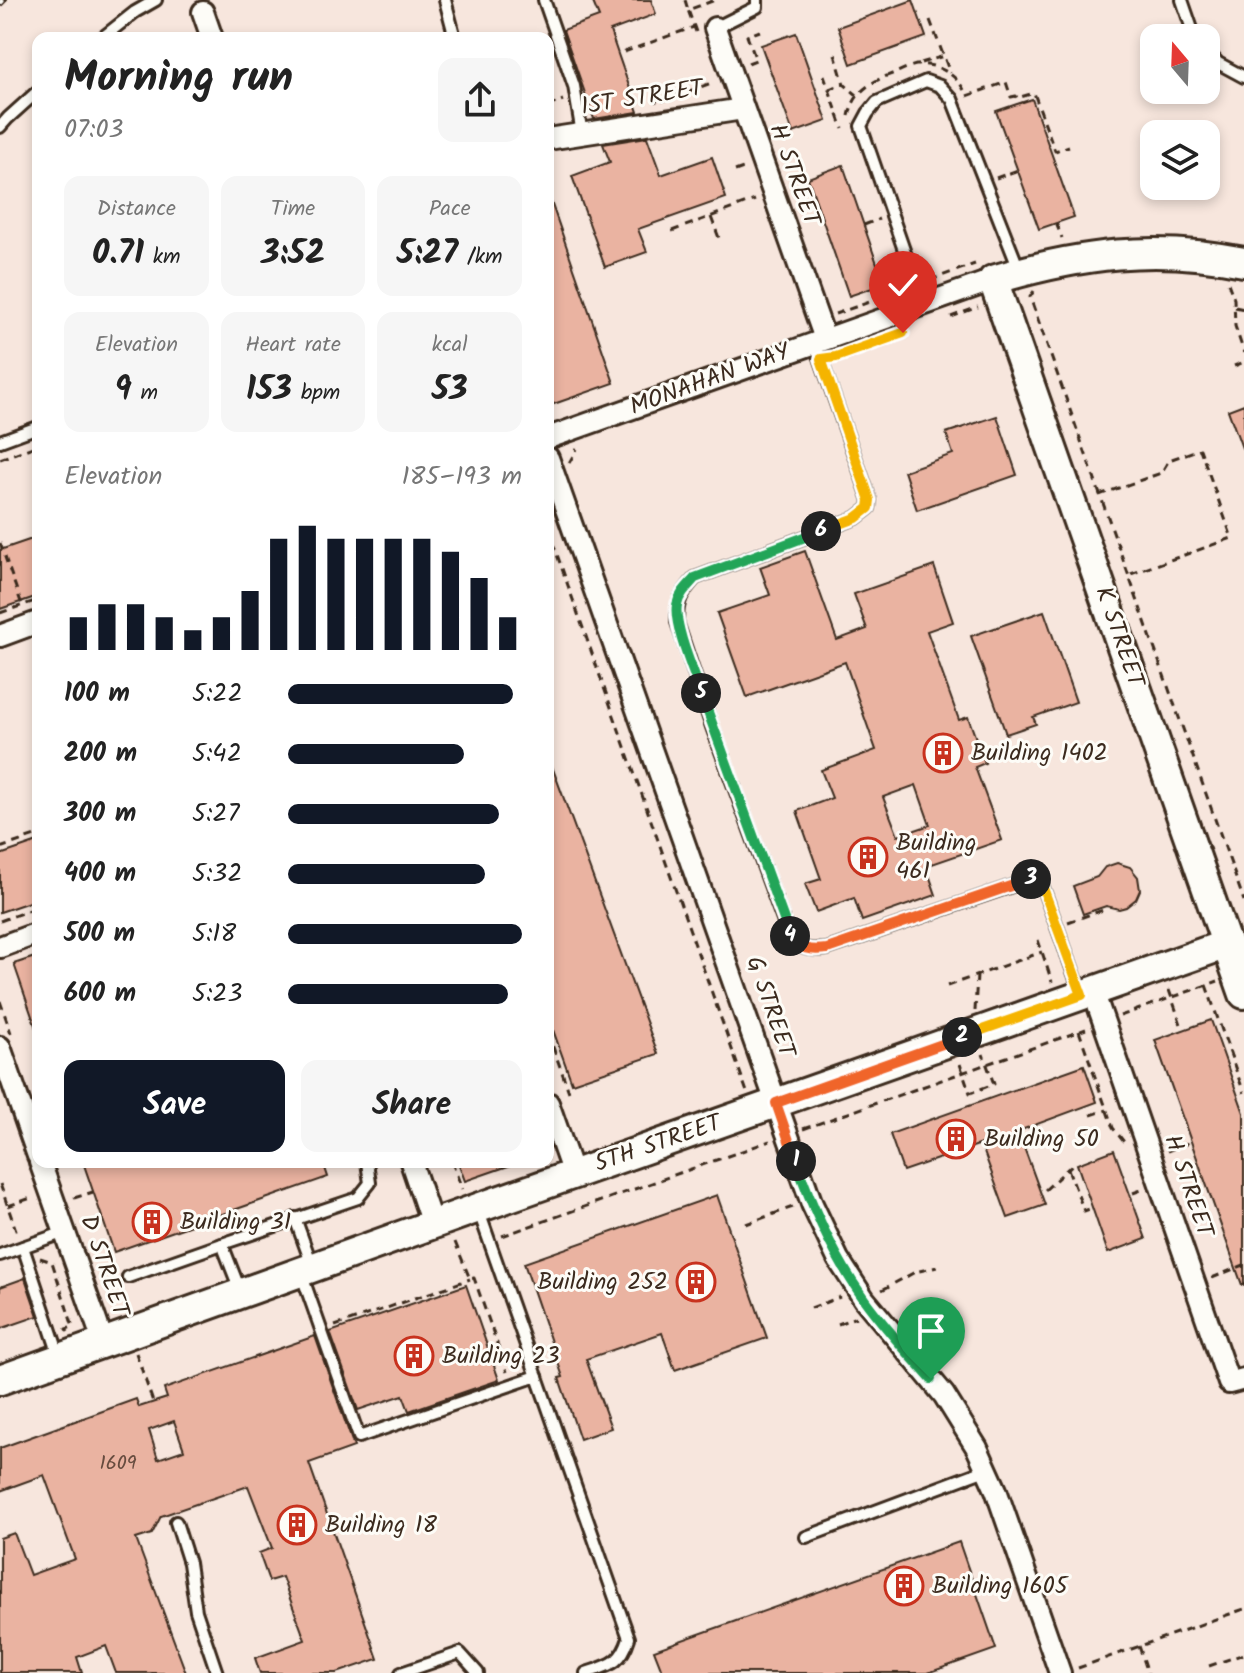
<!DOCTYPE html>
<meta charset="utf-8">
<style>
:root{--surface:#fff;--page:#f6f6f6;--text:#222;--muted:#767676;--accent:#111827}
body{margin:0;font-family:Kalam,sans-serif;background:var(--page);color:var(--text);height:100vh;display:flex;flex-direction:column;font-size:30px;white-space:nowrap}
*{box-sizing:border-box;margin:0}
p{font-size:26px;color:var(--muted)}
.icon{flex:none;width:44px;height:44px;fill:none;stroke:currentColor;stroke-width:2;stroke-linecap:round;stroke-linejoin:round}
.map{position:relative;flex:1;overflow:hidden}
.drawer{position:absolute;left:32px;top:32px;width:522px;height:1136px;display:flex;flex-direction:column;background:var(--surface);border-radius:16px;box-shadow:0 4px 12px #0003}
.drawer>*{flex:none}
.needle{width:52px;rotate:341deg}
.buttons{position:absolute;left:1140px;top:24px;display:grid;gap:16px}
.buttons a{display:grid;place-items:center;width:80px;height:80px;border-radius:16px;background:var(--surface);box-shadow:0 4px 12px #0003;font-size:40px}
.pin{position:absolute;display:grid;place-items:center;width:68px;height:68px;color:#fff;margin:-82px -34px;border-radius:50% 50% 50% 0;rotate:-45deg;box-shadow:0 0 8px #0007}
.pin .icon{rotate:45deg}
.km{position:absolute;width:40px;height:40px;margin:-20px;border-radius:50%;background:#222;color:#fff;font-size:22px;line-height:40px;text-align:center}
.round{display:grid;place-items:center;flex:none;width:84px;height:84px;border-radius:16px;background:var(--page)}
.overview{display:flex;align-items:center;justify-content:space-between;height:136px;padding:0 32px}
h1{font-size:44px;font-weight:700;line-height:60px}
.metrics{display:grid;grid-template-columns:repeat(3,1fr);gap:12px;height:136px;padding:8px 32px}
.metrics div{display:grid;align-content:center;border-radius:16px;background:var(--page);text-align:center}
.metrics b{font-size:34px;font-weight:700}
.metrics small{font-size:22px;font-weight:400}
.metrics p{font-size:22px}
.chart{height:224px;padding:16px 32px}
.chart p{display:flex;justify-content:space-between}
.chart svg{width:100%;height:144px;margin-top:8px;stroke:var(--accent);stroke-width:6}
.button{display:flex;gap:16px;margin-top:auto;padding:16px 32px}
.button a{flex:1;height:92px;border-radius:16px;background:var(--accent);color:#fff;font-size:32px;font-weight:700;line-height:92px;text-align:center}
.button a+a{background:var(--page);color:var(--text)}
ul{padding:0 32px;list-style:none;font-size:26px}
li{display:grid;grid-template-columns:128px 96px 1fr;align-items:center;height:60px}
li i{height:20px;border-radius:10px;background:var(--accent)}
.map>svg:first-child{display:block}
</style>
<div class="map">
<svg width="1244" height="1673" viewBox="0 0 1244 1673">
<rect width="100%" height="100%" fill="#f7e6dd"/>
<filter id="ink" filterUnits="userSpaceOnUse"><feTurbulence type="fractalNoise" baseFrequency=".0125" numOctaves="2"/><feDisplacementMap in="SourceGraphic" scale="16" xChannelSelector="R" yChannelSelector="G"/><feConvolveMatrix kernelMatrix="1 2 1 2 8 2 1 2 1" color-interpolation-filters="sRGB"/></filter>
<g filter="url(#ink)">
<g fill="#eab3a1" stroke="#3b2a1e" stroke-width="2" fill-rule="evenodd">
<path d="M592,0H651L656,14L610,31L638,112L594,119L563,30L599,17Z"/>
<path d="M913,0L926,37L851,64L838,27Z"/>
<path d="M796,33L827,121L793,133L761,45Z"/>
<path d="M1032,99L1074,217L1039,229L996,111Z"/>
<path d="M647,137L661,175L712,157L726,198L638,229L647,252L605,267L572,176L610,162L603,144Z"/>
<path d="M843,165L884,284L849,296L808,178Z"/>
<path d="M548,199H550L614,383L548,406Z"/>
<path d="M1244,404V448H1242L1228,410Z"/>
<path d="M997,416L1017,475L917,510L904,471L953,454L946,433Z"/>
<path d="M38,537V596L0,609V550Z"/>
<path d="M805,551L837,640L867,629L854,594L934,566L953,622L927,631L959,720L968,717L985,763L975,767L1002,840L926,866L936,895L862,921L854,898L816,912L805,884L821,879L797,811L832,798L821,770L876,750L845,662L747,697L717,613L770,595L760,567ZM916,785L930,825L898,836L883,797Z"/>
<path d="M1044,611L1076,702L1033,717L1036,724L1006,734L971,636Z"/>
<path d="M548,761H550L658,1054L572,1083L548,1016Z"/>
<path d="M38,842V899L0,912V855Z"/>
<path d="M1117,863L1130,867L1138,877L1140,890L1136,899L1126,907L1119,909L1106,906L1083,914L1073,886L1097,877L1105,867Z"/>
<path d="M38,956V1027L36,1028L14,964Z"/>
<path d="M1211,1020L1244,1113V1285H1242L1155,1040Z"/>
<path d="M1084,1065L1097,1102L1018,1131L1045,1205L1008,1218L981,1144L903,1171L890,1134Z"/>
<path d="M1114,1150L1146,1239L1108,1253L1077,1164Z"/>
<path d="M83,1162H323L328,1177L114,1252Z"/>
<path d="M458,1162H514V1164L465,1181Z"/>
<path d="M717,1195L767,1338L675,1370L662,1333L586,1359L611,1428L580,1439L559,1378L563,1377L524,1263Z"/>
<path d="M25,1278L38,1316L0,1329V1287Z"/>
<path d="M466,1285L499,1380L409,1411L403,1395L358,1410L330,1332Z"/>
<path d="M315,1336L354,1447L309,1463L378,1659L337,1673H260L255,1658L305,1640L282,1577L269,1581L259,1553L272,1548L248,1486L161,1516L152,1534L136,1539L186,1673H116L106,1646L77,1657L82,1673H0V1538L14,1533L30,1575L75,1559L44,1475L0,1491V1448L136,1399L139,1407L167,1398L164,1389ZM174,1421L184,1450L158,1459L149,1430Z"/>
<path d="M959,1542L996,1649L928,1673H663L654,1650Z"/>
</g>
<g fill="none" stroke-linecap="round" stroke-linejoin="round">
<g stroke="#3b2a1e" stroke-width="16">
<g id="lane">
<path d="M445,0L455,38"/>
<path d="M544,0L574,86L582,134"/>
<path d="M1182,0L1192,29L1197,38"/>
<path d="M715,28L757,7V0"/>
<path d="M102,38L135,12L156,0"/>
<path d="M1206,50L1218,63L1244,77"/>
<path d="M0,127L8,118L38,91"/>
<path d="M923,305L861,126L868,113L877,102L926,81L940,86L952,99L1020,272"/>
<path d="M815,343L870,500L869,508L856,518L695,578C681,594 677,600 677,622L712,727L787,931C799,949 806,951 827,949L1035,878L1043,888L1081,993"/>
<path d="M0,441L38,427"/>
<path d="M478,1209L629,1638C621,1664 610,1665 586,1673"/>
<path d="M295,1218L312,1265"/>
<path d="M23,1247L59,1355"/>
<path d="M0,1255L65,1232"/>
<path d="M301,1273L359,1437L537,1376"/>
<path d="M128,1277L222,1244"/>
<path d="M240,1290L222,1244L358,1198L370,1183L367,1162"/>
<path d="M176,1522L189,1563L196,1611L217,1673"/>
<path d="M806,1537L988,1469"/>
<path d="M401,1673L460,1653L478,1673"/>
</g>
</g>
<g stroke="#3b2a1e" stroke-width="26">
<g id="street">
<path d="M203,12L212,38"/>
<path d="M715,28L825,339"/>
<path d="M548,139L743,109"/>
<path d="M548,438L993,280"/>
<path d="M548,458L812,1204L838,1259L864,1299L944,1395L977,1448L996,1490L1060,1673"/>
<path d="M0,636L38,622"/>
<path d="M0,947L38,933"/>
<path d="M1093,991L1229,1383L1244,1379"/>
<path d="M0,1047L38,1156"/>
<path d="M548,1103L573,1174"/>
<path d="M40,1162L103,1341"/>
<path d="M411,1162L432,1224"/>
</g>
</g>
<g stroke="#3b2a1e" stroke-width="34">
<g id="secondary">
<path d="M1244,262C1155,244 1079,254 993,280L1244,994"/>
<path d="M0,1380L478,1208L1227,944"/>
</g>
</g>
<g stroke="#3b2a1e" stroke-width="3" stroke-dasharray="8 6" stroke-linecap="butt">
<path d="M685,0L688,10"/>
<path d="M930,20L950,73"/>
<path d="M696,32L688,10L715,0"/>
<path d="M624,52L694,27"/>
<path d="M835,54L844,84L857,95"/>
<path d="M748,63L756,60L747,36L760,31"/>
<path d="M921,63L944,56"/>
<path d="M824,75L843,129"/>
<path d="M829,89L844,84"/>
<path d="M654,95L657,103L714,82"/>
<path d="M967,96L1006,82L1011,97L1016,96L1017,98L1034,93L1055,151L1069,146"/>
<path d="M548,106L563,100"/>
<path d="M849,116C854,92 870,82 892,74C900,71 908,67 916,65C935,62 956,74 964,90"/>
<path d="M735,171L746,167"/>
<path d="M996,178L1018,170"/>
<path d="M711,217L719,238"/>
<path d="M1056,223L1062,238"/>
<path d="M864,225L879,219"/>
<path d="M672,231L755,200"/>
<path d="M882,276L897,271"/>
<path d="M930,280L975,264"/>
<path d="M1228,283L1234,299L1235,326L1244,353"/>
<path d="M1034,291L1030,297L1244,901"/>
<path d="M1235,307L1244,309"/>
<path d="M835,314L904,290"/>
<path d="M951,317L978,307"/>
<path d="M1234,366L1244,362"/>
<path d="M0,459L38,445"/>
<path d="M569,463L577,449"/>
<path d="M1099,495L1161,473L1169,460L1200,449L1232,538L1128,575"/>
<path d="M548,529L747,1092"/>
<path d="M0,543L22,605"/>
<path d="M0,613L38,600"/>
<path d="M0,848L38,835"/>
<path d="M0,921L38,907"/>
<path d="M1068,922L1106,909"/>
<path d="M1038,940L1052,982"/>
<path d="M1206,985L1244,1093"/>
<path d="M947,986L1042,952"/>
<path d="M1169,990L1183,1030"/>
<path d="M0,1001L11,1033"/>
<path d="M975,1011L977,975"/>
<path d="M1120,1016L1218,981"/>
<path d="M1079,1031L1113,1128L1124,1142"/>
<path d="M548,1033L569,1092"/>
<path d="M960,1064L970,1093L994,1084L983,1054"/>
<path d="M1091,1115L1107,1110"/>
<path d="M803,1129L1086,1029"/>
<path d="M1167,1151L1191,1142"/>
<path d="M452,1162L462,1189"/>
<path d="M1068,1169L1084,1211L1092,1208"/>
<path d="M0,1184L18,1236"/>
<path d="M1045,1190L1075,1162"/>
<path d="M1133,1193L1144,1189"/>
<path d="M74,1198L93,1192"/>
<path d="M8,1206L31,1198"/>
<path d="M746,1224L793,1207"/>
<path d="M502,1236L770,1141"/>
<path d="M455,1242L470,1279L474,1278L507,1372"/>
<path d="M40,1258L52,1262L73,1327L66,1329L68,1332"/>
<path d="M1212,1278L1244,1265"/>
<path d="M882,1290L915,1272L937,1267"/>
<path d="M811,1308L840,1297"/>
<path d="M838,1324L856,1317"/>
<path d="M335,1326L470,1279"/>
<path d="M136,1353L153,1402"/>
<path d="M1139,1646L1148,1673"/>
<path d="M1209,1666L1244,1654"/>
<path d="M1078,1668L1244,1609"/>
</g>
<use href="#lane" stroke="#fdfcf7" stroke-width="10"/>
<use href="#street" stroke="#fdfcf7" stroke-width="20"/>
<use href="#secondary" stroke="#fdfcf7" stroke-width="28"/>
<g stroke="#3b2a1e" stroke-width="8">
<path id="rail" d="M0,3L3,0"/>
</g>
<use href="#rail" stroke="#fdfcf7" stroke-width="5" stroke-dasharray="15" stroke-linecap="butt"/>
</g>
</g>
<g fill="none" stroke-linecap="round" stroke-linejoin="round" filter="url(#ink)">
<g stroke="#fff" stroke-width="16">
<path id="split-1" d="M796,1161C813,1210 834,1257 864,1299C884,1327 908,1353 931,1379"/>
</g>
<g stroke="#fff" stroke-width="16">
<path id="split-2" d="M796,1161L776,1103L962,1037"/>
</g>
<g stroke="#fff" stroke-width="16">
<path id="split-3" d="M962,1037L1082,995L1043,888L1035,878L1031,879"/>
</g>
<g stroke="#fff" stroke-width="16">
<path id="split-4" d="M790,936C799,950 811,951 827,949L1031,879"/>
</g>
<g stroke="#fff" stroke-width="16">
<path id="split-5" d="M701,693L790,936"/>
</g>
<g stroke="#fff" stroke-width="16">
<path id="split-6" d="M701,693C694,673 673,624 677,605C679,594 688,586 695,578L821,531"/>
</g>
<g stroke="#fff" stroke-width="16">
<path id="split-7" d="M821,531L856,518L869,508L870,500L821,359L836,357L903,333"/>
</g>
<use href="#split-1" stroke="#22a559" stroke-width="10"/>
<use href="#split-2" stroke="#f0652b" stroke-width="10"/>
<use href="#split-3" stroke="#f5b400" stroke-width="10"/>
<use href="#split-4" stroke="#f0652b" stroke-width="10"/>
<use href="#split-5" stroke="#22a559" stroke-width="10"/>
<use href="#split-6" stroke="#22a559" stroke-width="10"/>
<use href="#split-7" stroke="#f5b400" stroke-width="10"/>
</g>
<defs>
<g id="building-ring" transform="scale(2)"><circle r="9.5" fill="#fdfcf7" stroke="#c8321e" stroke-width="1.5"/><path d="M-4-6H4V6H1V3H-1V6H-4ZM-2.5-4.3h1.7v1.8h-1.7ZM.8-4.3h1.7v1.8H.8ZM-2.5-1h1.7V.8h-1.7ZM.8-1h1.7V.8H.8Z" fill="#c8321e"/></g>
</defs>
<g fill-rule="evenodd">
<use href="#building-ring" x="943" y="753"/>
<use href="#building-ring" x="868" y="857"/>
<use href="#building-ring" x="956" y="1139"/>
<use href="#building-ring" x="152" y="1222"/>
<use href="#building-ring" x="696" y="1282"/>
<use href="#building-ring" x="414" y="1356"/>
<use href="#building-ring" x="297" y="1525"/>
<use href="#building-ring" x="904" y="1586"/>
</g>
<g text-anchor="middle" dominant-baseline="central" stroke-width="6" stroke-linejoin="round" paint-order="stroke">
<g font-size="20" fill="#674c3f">
<text x="118" y="1464">1609</text>
</g>
<g font-size="24" fill="#3b2a1e" stroke="#fdfcf7">
<text transform="translate(642 98) rotate(-9)">1ST STREET</text>
<text transform="translate(794 175) rotate(70)">H STREET</text>
<text transform="translate(710 380) rotate(-20)">MONAHAN WAY</text>
<text transform="translate(1119 637) rotate(71)">K STREET</text>
<text transform="translate(770 1007) rotate(71)">G STREET</text>
<text transform="translate(658 1144) rotate(-19)">5TH STREET</text>
<text transform="translate(1188 1186) rotate(71)">H STREET</text>
<text transform="translate(104 1266) rotate(71)">D STREET</text>
</g>
<g font-size="24" fill="#3b2a1e" stroke="#fdfcf7" text-anchor="start">
<text x="971" y="753">Building 1402</text>
<text x="896" y="843">Building<tspan x="896" dy="28">461</tspan></text>
<text x="984" y="1139">Building 50</text>
<text x="180" y="1222">Building 31</text>
<text x="668" y="1282" text-anchor="end">Building 252</text>
<text x="442" y="1356">Building 23</text>
<text x="325" y="1525">Building 18</text>
<text x="932" y="1586">Building 1605</text>
</g>
</g>
</svg>
<div class="buttons">
<a><svg class="needle" viewBox="-14 -14 28 28"><path d="M0-13l5 13h-10z" fill="#e53935"/><path d="M0 13l5-13h-10z" fill="#767676"/></svg></a>
<a><svg class="icon" aria-label="layers" viewBox="0 0 24 24"><path d="M12 4l9 5-9 5-9-5zM3 14l9 5 9-5"/></svg></a>
</div>
<div class="pin" style="left:931px;top:1379px;background:#1e9e55"><svg class="icon" aria-label="arrive" viewBox="0 0 24 24"><path d="M6 21V4h12l-3 4 3 4H6"/></svg></div>
<div class="pin" style="left:903px;top:333px;background:#d93025"><svg class="icon" aria-label="check" viewBox="0 0 24 24"><path d="M5 12l5 5 9-10"/></svg></div>
<b class="km" style="left:796px;top:1161px">1</b>
<b class="km" style="left:962px;top:1037px">2</b>
<b class="km" style="left:1031px;top:879px">3</b>
<b class="km" style="left:790px;top:936px">4</b>
<b class="km" style="left:701px;top:693px">5</b>
<b class="km" style="left:821px;top:531px">6</b>
<section class="drawer">
<div class="overview"><div><h1>Morning run</h1><p>07:03</p></div><a class="round"><svg class="icon" aria-label="share" viewBox="0 0 24 24"><path d="M12 15V3M7 8l5-5 5 5M5 13v7h14v-7"/></svg></a></div>
<div class="metrics">
<div><p>Distance</p><b>0.71<small> km</small></b></div>
<div><p>Time</p><b>3:52</b></div>
<div><p>Pace</p><b>5:27<small> /km</small></b></div>
</div>
<div class="metrics">
<div><p>Elevation</p><b>9<small> m</small></b></div>
<div><p>Heart rate</p><b>153<small> bpm</small></b></div>
<div><p>kcal</p><b>53</b></div>
</div>
<div class="chart"><p><span>Elevation</span>185–193 m</p>
<svg viewBox="0 0 160 44" preserveAspectRatio="none"><path d="M5 44V34M15 44V30M25 44V30M35 44V34M45 44V38M55 44V34M65 44V26M75 44V10M85 44V6M95 44V10M105 44V10M115 44V10M125 44V10M135 44V14M145 44V22M155 44V34"/></svg>
</div>
<ul>
<li><b>100 m</b>5:22<i style="width:96%"></i></li>
<li><b>200 m</b>5:42<i style="width:75%"></i></li>
<li><b>300 m</b>5:27<i style="width:90%"></i></li>
<li><b>400 m</b>5:32<i style="width:84%"></i></li>
<li><b>500 m</b>5:18<i style="width:100%"></i></li>
<li><b>600 m</b>5:23<i style="width:94%"></i></li>
</ul>
<div class="button"><a>Save</a><a>Share</a></div>
</section>
</div>
